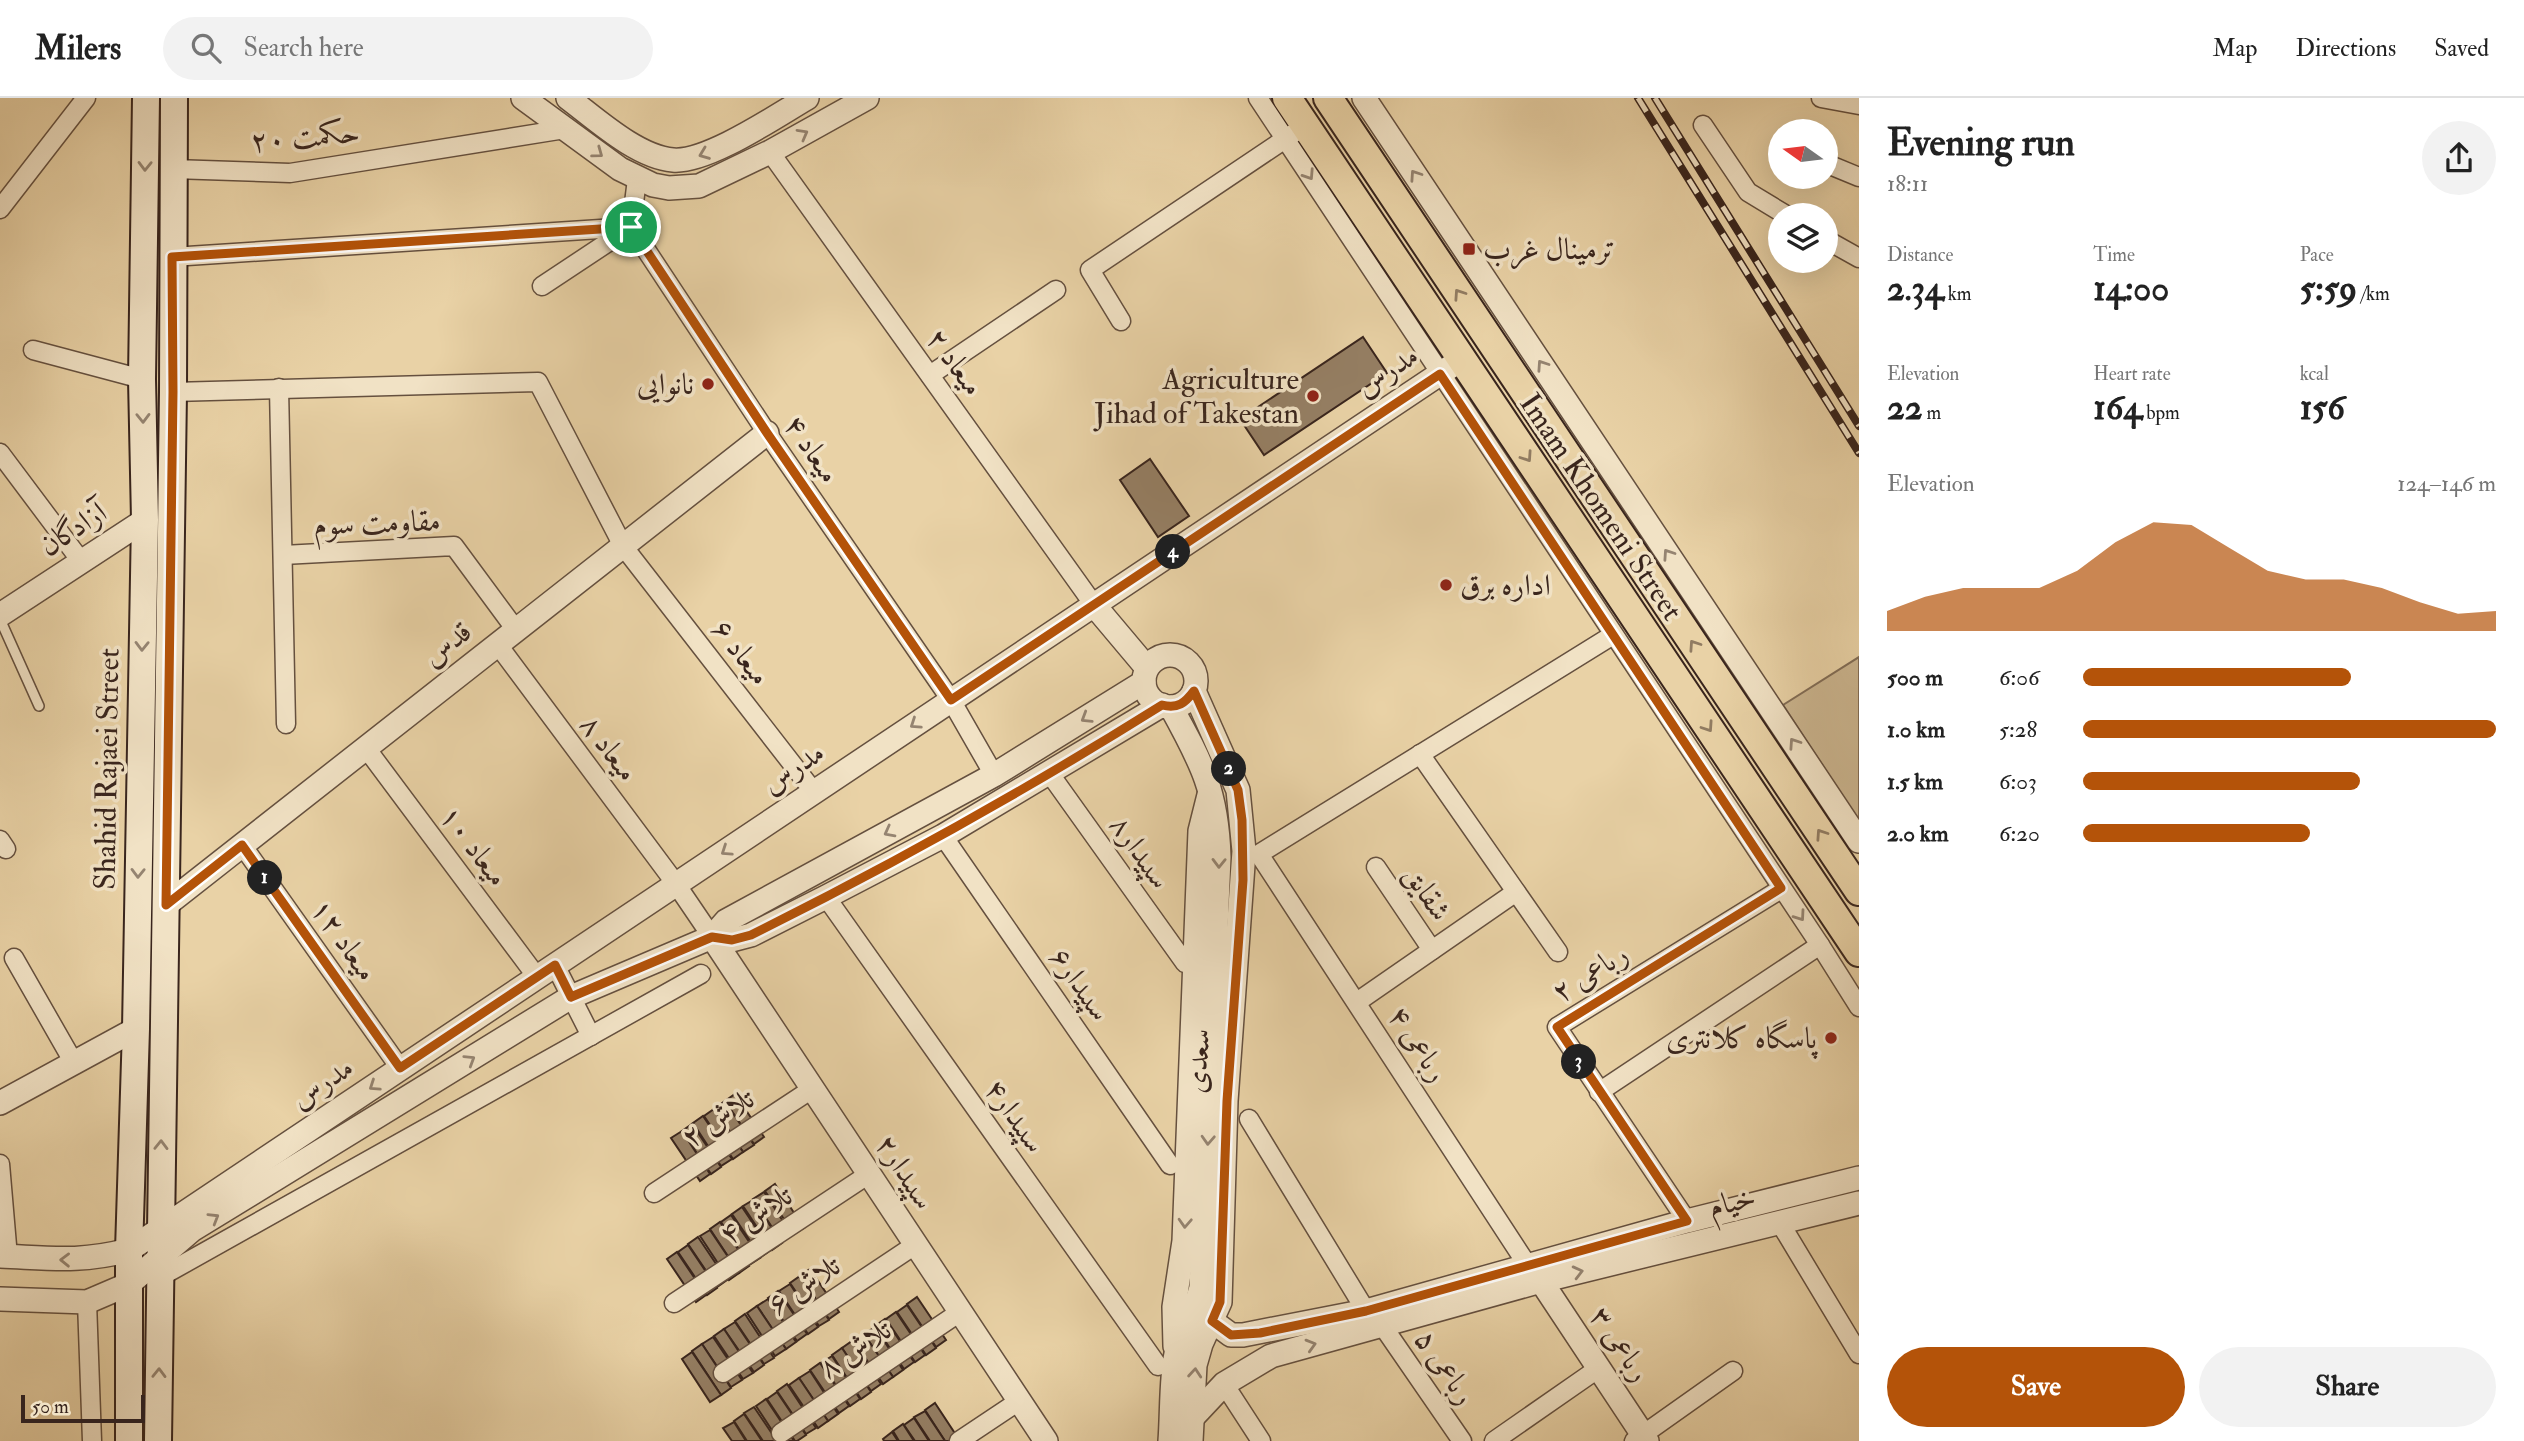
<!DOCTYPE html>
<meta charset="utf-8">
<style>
:root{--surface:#fff;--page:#f2f2f2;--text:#222;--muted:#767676;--line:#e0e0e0;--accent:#b45309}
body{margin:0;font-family:"IM FELL Double Pica",Amiri,serif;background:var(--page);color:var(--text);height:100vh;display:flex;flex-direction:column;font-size:26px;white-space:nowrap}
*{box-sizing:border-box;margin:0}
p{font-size:23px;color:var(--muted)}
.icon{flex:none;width:38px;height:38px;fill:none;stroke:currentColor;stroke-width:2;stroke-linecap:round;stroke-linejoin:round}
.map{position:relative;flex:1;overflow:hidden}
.drawer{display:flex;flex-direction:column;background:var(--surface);width:665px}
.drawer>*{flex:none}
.needle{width:46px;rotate:284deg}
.tools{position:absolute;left:1768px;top:21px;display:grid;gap:14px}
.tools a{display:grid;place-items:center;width:70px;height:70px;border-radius:50%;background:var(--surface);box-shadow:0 7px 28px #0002;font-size:35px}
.scale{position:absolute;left:21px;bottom:18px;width:124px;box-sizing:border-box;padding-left:7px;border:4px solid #39251d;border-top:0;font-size:19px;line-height:24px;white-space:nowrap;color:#39251d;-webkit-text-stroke:5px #f1e2c5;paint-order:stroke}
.pin{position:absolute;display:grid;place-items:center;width:60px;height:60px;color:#fff;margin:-30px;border:4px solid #fff;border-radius:50%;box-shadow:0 2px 7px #0007}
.km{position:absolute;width:35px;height:35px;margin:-18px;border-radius:50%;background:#222;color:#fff;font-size:19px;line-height:35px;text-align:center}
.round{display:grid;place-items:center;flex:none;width:74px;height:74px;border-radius:37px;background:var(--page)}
.headline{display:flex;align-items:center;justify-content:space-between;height:119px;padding:0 28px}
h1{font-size:38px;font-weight:700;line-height:52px}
.metrics{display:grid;grid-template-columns:repeat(3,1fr);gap:10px;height:119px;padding:7px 28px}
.metrics div{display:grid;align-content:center}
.metrics b{font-size:35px;font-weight:700}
.metrics small{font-size:19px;font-weight:400}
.metrics p{font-size:19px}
.chart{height:196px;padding:14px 28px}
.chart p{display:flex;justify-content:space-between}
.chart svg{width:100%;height:126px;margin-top:7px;fill:var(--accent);opacity:.7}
.action{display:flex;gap:14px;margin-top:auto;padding:14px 28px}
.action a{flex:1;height:80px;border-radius:42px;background:var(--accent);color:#fff;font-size:28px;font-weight:700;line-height:80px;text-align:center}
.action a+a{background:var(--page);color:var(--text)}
ul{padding:0 28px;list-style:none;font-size:23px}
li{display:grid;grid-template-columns:112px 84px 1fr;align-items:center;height:52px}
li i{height:18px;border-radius:9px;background:var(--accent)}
header{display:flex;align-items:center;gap:42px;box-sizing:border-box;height:98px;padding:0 35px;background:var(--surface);border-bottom:2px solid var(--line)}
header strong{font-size:33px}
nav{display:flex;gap:38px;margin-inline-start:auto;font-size:24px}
.search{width:490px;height:63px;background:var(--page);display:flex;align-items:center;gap:18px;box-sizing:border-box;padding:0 24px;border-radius:38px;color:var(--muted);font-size:26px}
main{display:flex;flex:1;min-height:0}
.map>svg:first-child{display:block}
</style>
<header>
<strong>Milers</strong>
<div class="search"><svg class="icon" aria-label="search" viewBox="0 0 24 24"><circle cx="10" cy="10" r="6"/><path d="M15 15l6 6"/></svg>Search here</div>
<nav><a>Map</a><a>Directions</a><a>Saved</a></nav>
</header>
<main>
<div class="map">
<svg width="1859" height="1343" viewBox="0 0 1859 1343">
<rect width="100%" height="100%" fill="#e9d2a6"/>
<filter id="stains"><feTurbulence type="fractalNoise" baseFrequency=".00286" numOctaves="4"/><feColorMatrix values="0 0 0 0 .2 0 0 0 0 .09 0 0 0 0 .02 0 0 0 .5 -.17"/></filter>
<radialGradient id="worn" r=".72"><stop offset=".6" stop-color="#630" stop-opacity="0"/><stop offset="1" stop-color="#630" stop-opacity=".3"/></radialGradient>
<path fill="#cbb58f" stroke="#826d56" stroke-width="2" d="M1859,559V723L1783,607Z"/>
<g fill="#957f64" stroke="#39251d" stroke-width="2">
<path d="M1363,239L1387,275L1264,357L1240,321Z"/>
<path d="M1150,361L1189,418L1158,439L1120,382Z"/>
<path d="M735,996L764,1039L754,1046L725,1003Z"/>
<path d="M725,1003L754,1047L743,1054L715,1010Z"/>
<path d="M714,1011L743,1054L733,1061L704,1018Z"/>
<path d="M703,1018L732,1061L721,1068L693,1025Z"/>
<path d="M692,1026L721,1069L711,1076L682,1033Z"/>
<path d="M682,1033L710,1076L700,1083L671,1040Z"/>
<path d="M775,1086L804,1130L794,1136L765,1093Z"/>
<path d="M764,1094L792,1137L782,1144L753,1101Z"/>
<path d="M753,1102L782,1145L772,1152L743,1108Z"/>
<path d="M742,1109L771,1152L761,1159L732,1116Z"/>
<path d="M731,1117L760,1160L749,1167L721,1124Z"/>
<path d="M720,1124L749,1168L739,1175L710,1131Z"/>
<path d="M710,1132L739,1175L729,1182L700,1138Z"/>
<path d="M698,1139L727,1182L717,1189L688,1146Z"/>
<path d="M688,1147L717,1190L707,1197L678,1154Z"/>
<path d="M677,1154L706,1197L696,1204L667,1161Z"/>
<path d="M810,1171L839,1214L829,1221L800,1177Z"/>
<path d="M800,1178L829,1222L819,1228L790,1185Z"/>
<path d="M790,1186L818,1229L808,1236L779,1193Z"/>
<path d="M778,1193L807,1236L797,1243L768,1200Z"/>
<path d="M917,1199L946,1242L936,1249L907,1206Z"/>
<path d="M768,1201L796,1244L786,1251L757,1208Z"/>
<path d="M907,1207L936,1250L926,1257L897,1214Z"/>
<path d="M757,1208L786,1251L775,1258L747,1215Z"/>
<path d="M896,1214L925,1257L915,1264L886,1221Z"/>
<path d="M745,1216L774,1260L764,1266L735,1223Z"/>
<path d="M885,1221L914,1264L904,1271L875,1228Z"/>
<path d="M735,1224L764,1267L754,1274L724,1231Z"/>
<path d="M875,1229L903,1272L893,1279L864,1236Z"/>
<path d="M724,1231L753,1275L743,1281L714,1238Z"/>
<path d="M864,1236L893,1279L883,1286L854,1243Z"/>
<path d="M713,1239L742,1282L731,1289L702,1246Z"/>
<path d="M852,1243L881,1286L871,1293L842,1250Z"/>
<path d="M702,1246L731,1290L721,1297L692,1253Z"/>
<path d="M842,1250L871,1294L861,1301L832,1257Z"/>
<path d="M692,1254L721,1297L710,1304L682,1261Z"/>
<path d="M832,1258L860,1301L850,1308L821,1265Z"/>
<path d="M820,1265L849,1308L839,1315L810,1272Z"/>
<path d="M810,1273L838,1316L828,1323L799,1280Z"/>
<path d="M799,1280L828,1323L818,1330L789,1287Z"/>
<path d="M787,1286L816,1330L806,1336L777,1293Z"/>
<path d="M777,1294L806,1337L797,1343H795L767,1301Z"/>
<path d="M766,1301L794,1343H779L756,1308Z"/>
<path d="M935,1305L960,1343H945L925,1312Z"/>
<path d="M754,1309L777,1343H763L744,1315Z"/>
<path d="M925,1313L945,1343H930L914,1319Z"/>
<path d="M744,1316L762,1343H747L734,1323Z"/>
<path d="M914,1320L929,1343H915L904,1327Z"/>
<path d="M734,1324L746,1343H732L723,1330Z"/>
<path d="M903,1326L914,1343H899L893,1333Z"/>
<path d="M892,1334L898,1343H884L883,1341Z"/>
</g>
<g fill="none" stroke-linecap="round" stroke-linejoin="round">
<g stroke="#65503f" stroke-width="12">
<path id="service" d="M0,521L39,608"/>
</g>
<g stroke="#65503f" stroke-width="21">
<g id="minor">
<path d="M1258,0L1820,847L1859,909"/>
<path d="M1821,0L1859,7"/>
<path d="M1703,27L1748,94L1786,117"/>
<path d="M770,54L1094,507"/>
<path d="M1825,65L1859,79"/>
<path d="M173,71L290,75L565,31"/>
<path d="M0,111L86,0"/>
<path d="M1825,141L1859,160"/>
<path d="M172,159L631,129L637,81"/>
<path d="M542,188L631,129L767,335L951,602L994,677"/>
<path d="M1121,223L1090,172L1294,35"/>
<path d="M33,252L142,281"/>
<path d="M930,277L1056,192"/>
<path d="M279,290L286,626"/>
<path d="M173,294L538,284L623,448L814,694"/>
<path d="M0,355L81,463"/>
<path d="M283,457L454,448L516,532"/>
<path d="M498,547L676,786L712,839"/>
<path d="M366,650L537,879"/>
<path d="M1420,656L1558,854"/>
<path d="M1050,676L1185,865"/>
<path d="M943,738L1170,1067"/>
<path d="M0,742L6,751"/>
<path d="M242,747L400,970"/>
<path d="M1376,769L1432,852"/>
<path d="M826,799L1158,1268"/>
<path d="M14,860L74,965"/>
<path d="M555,867L591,938"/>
<path d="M1357,904L1516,794"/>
<path d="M1599,994L1820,847"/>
<path d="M1249,1021L1366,1213"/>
<path d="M0,1066L8,1159"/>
<path d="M654,1095L812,991"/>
<path d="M1687,1123L1557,929L1781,791"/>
<path d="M1780,1125L1859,1256"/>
<path d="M1528,1168L1259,756L1613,537"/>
<path d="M160,1179L701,876"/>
<path d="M87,1204L92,1343"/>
<path d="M674,1205L869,1076"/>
<path d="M1382,1227L1462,1343"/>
<path d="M723,1275L915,1147"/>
<path d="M1224,1286L1261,1343"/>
<path d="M781,1335L960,1214"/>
<path d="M959,1343L1019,1303"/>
<path d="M1494,1343L1599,1270"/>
<path d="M1634,1343L1733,1273"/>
</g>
</g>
<g stroke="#65503f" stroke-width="26">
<g id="tertiary">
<path d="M523,0L620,71L653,87L669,90L699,88L770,54L867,0"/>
<path d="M568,0C596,21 637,59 673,62C707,65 776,18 807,0"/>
<path d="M1364,0L1859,743"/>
<path d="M1094,507L1147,570"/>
<path d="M0,517L145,422"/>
<circle cx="1170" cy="583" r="26"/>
<path d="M166,807L767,335"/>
<path d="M712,839L1046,1343"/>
<path d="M712,839L732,842L751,837L826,799L943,738L1162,607"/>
<path d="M0,1005L136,931"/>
<path d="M0,1158C50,1160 79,1165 129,1152L1462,261"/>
<path d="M1541,1183L1647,1343"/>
<path d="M0,1201L87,1204L129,1186L192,1132L571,899L712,839L726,823L994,677L1144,584"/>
<path d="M1212,1223L1231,1237H1243L1366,1213L1687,1123L1859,1080"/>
<path d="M1175,1248L1174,1209L1184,1143L1186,1091L1200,733L1209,697"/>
<path d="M1193,1319L1224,1286L1271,1258L1541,1183L1859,1105"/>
<path d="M1170,1343C1172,1318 1171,1278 1176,1256C1182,1233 1195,1213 1201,1190L1219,759C1217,694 1202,665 1171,609"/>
<path d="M1191,1343L1195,1267L1201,1246L1220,1204L1226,1003L1244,753L1238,692L1194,593"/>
</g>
</g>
<g stroke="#39251d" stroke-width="30">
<g id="secondary">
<path d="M129,1343V1152L136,931L145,422L142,281L146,0"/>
<path d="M158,1343L173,294L174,0"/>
</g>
</g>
<g stroke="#39251d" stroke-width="32">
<g id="primary">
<path d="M1287,0L1859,854"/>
<path d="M1328,0L1859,793"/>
</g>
</g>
<use href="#service" stroke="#f1e2c5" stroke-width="9"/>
<use href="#minor" stroke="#f1e2c5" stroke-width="18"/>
<use href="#tertiary" stroke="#f1e2c5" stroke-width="23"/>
<use href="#secondary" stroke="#f1e2c5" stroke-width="26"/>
<use href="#primary" stroke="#e9d2a6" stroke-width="28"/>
<g stroke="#39251d" stroke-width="8">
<g id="rail">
<path d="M1638,0L1859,355"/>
<path d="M1655,0L1859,328"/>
</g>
</g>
<use href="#rail" stroke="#f1e2c5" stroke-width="5" stroke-dasharray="16" stroke-linecap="butt"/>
</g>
<defs><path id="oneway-chevron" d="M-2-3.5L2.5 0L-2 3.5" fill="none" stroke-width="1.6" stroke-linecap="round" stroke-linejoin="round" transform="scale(1.75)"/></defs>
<g stroke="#958471">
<use href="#oneway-chevron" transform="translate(803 36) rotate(-29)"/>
<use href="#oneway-chevron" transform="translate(598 55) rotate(36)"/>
<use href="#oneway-chevron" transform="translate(704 56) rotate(159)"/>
<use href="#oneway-chevron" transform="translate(145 68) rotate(91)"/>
<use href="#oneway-chevron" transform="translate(1309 77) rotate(57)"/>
<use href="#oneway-chevron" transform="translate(1415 77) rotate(-124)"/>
<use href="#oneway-chevron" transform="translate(1542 267) rotate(-124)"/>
<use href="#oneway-chevron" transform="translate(143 320) rotate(89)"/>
<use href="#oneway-chevron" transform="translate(1668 456) rotate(-124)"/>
<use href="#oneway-chevron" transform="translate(142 548) rotate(91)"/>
<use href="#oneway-chevron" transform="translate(1086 620) rotate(148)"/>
<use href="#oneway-chevron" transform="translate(915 626) rotate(146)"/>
<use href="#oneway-chevron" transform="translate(1794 645) rotate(-124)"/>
<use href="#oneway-chevron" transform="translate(889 734) rotate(152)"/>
<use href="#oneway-chevron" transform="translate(726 753) rotate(146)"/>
<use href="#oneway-chevron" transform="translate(1219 765) rotate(91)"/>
<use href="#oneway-chevron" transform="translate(138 775) rotate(91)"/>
<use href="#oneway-chevron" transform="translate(1800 818) rotate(55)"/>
<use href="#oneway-chevron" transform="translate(470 962) rotate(-32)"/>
<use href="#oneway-chevron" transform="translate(374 988) rotate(146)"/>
<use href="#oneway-chevron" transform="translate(1208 1042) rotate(93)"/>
<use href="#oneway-chevron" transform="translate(161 1047) rotate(-89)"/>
<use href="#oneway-chevron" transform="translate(214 1120) rotate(-31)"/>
<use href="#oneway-chevron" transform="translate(1185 1125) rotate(93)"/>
<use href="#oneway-chevron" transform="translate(65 1162) rotate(-179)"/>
<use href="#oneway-chevron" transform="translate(1578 1174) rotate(-14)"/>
<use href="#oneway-chevron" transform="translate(1311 1247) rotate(-16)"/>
<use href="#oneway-chevron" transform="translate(159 1275) rotate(-89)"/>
<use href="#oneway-chevron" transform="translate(1195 1275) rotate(-85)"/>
</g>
<g stroke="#917c62">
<use href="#oneway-chevron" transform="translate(1459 196) rotate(-124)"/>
<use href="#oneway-chevron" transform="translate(1527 359) rotate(56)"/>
<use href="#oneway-chevron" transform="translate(1694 547) rotate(-124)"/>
<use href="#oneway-chevron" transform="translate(1708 629) rotate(56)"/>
<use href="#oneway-chevron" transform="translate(1821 736) rotate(-124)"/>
</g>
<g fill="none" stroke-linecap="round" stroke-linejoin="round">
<g stroke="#fff" stroke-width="14">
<path id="route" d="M631,129L767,335L951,602L1440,276L1781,790L1557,929L1687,1123L1366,1213L1260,1235L1231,1237L1212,1223L1220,1204L1227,1003L1243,782L1242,722L1238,692L1194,593C1185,605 1178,611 1162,607C1028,691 892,767 751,837L732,842L712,839L571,899L555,867L400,970L242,747L166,807L173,294L172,159Z"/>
</g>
<use href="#route" stroke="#b45309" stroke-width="9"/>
</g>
<g fill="#8f2418" stroke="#f1e2c5" stroke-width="2.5">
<rect x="1462" y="144" width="14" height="14" rx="3.5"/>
<circle cx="708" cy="286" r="7"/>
<circle cx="1313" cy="298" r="7"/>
<circle cx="1446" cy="487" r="7"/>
<circle cx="1831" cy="940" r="7"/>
</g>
<g text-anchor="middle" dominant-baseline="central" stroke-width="7" stroke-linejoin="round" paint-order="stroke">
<g font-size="30" fill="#39251d" stroke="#f1e2c5">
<text transform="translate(305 39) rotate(-5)">حکمت ۲۰</text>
<text transform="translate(955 264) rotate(54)">میعاد ۲</text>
<text transform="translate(1387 273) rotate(-34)">مدرس</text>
<text transform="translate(812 351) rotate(56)">میعاد ۴</text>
<text transform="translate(1601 409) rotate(56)">Imam Khomeni Street</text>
<text transform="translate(377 425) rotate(-2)">مقاومت سوم</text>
<text transform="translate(73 431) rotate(-33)">آزادگان</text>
<text transform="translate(447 546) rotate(-38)">قدس</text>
<text transform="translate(741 554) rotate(52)">میعاد ۶</text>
<text transform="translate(609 650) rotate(53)">میعاد ۸</text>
<text transform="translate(793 670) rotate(-34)">مدرس</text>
<text transform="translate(107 671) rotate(-89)">Shahid Rajaei Street</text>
<text transform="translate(474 748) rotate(53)">میعاد ۱۰</text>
<text transform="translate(1140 754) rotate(55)">سپیدار۸</text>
<text transform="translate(1427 795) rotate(56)">شقایق</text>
<text transform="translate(344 842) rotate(55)">میعاد ۱۲</text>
<text transform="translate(1590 875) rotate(-32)">رباعی ۲</text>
<text transform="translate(1080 886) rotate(55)">سپیدار۶</text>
<text transform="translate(1418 946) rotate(57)">رباعی ۴</text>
<text transform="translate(1198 963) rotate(-86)">سعدی</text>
<text transform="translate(322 985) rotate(-34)">مدرس</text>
<text transform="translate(1015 1018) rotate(55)">سپیدار۴</text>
<text transform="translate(718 1020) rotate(-34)">تلاش ۲</text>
<text transform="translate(905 1074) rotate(57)">سپیدار۲</text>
<text transform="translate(1732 1104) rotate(-14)">خیام</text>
<text transform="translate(756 1117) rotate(-34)">تلاش ۴</text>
<text transform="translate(804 1187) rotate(-34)">تلاش ۶</text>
<text transform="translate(1620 1246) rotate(56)">رباعی ۳</text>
<text transform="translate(855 1251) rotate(-34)">تلاش ۸</text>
<text transform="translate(1445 1269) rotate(56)">رباعی ۵</text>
</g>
<g font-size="30" fill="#39251d" stroke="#f1e2c5" text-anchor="end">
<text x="1483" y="151" text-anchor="start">ترمینال غرب</text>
<text x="1299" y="281">Agriculture<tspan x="1299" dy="34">Jihad of Takestan</tspan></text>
<text x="694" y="286">نانوایی</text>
<text x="1460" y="487" text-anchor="start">اداره برق</text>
<text x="1817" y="940">پاسگاه کلانتری</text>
</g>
</g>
<rect width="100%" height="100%" filter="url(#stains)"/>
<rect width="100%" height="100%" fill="url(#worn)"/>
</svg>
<div class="tools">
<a><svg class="needle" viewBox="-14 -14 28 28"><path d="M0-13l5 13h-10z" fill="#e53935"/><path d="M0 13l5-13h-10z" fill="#767676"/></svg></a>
<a><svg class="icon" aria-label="layers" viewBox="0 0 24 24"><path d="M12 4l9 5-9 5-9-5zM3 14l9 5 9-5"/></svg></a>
</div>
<div class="scale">50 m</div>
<div class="pin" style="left:631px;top:129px;background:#1e9e55"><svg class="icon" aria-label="arrive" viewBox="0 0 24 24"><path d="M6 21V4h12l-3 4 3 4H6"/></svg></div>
<b class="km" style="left:265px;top:780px">1</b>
<b class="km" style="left:1229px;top:671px">2</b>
<b class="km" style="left:1579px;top:964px">3</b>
<b class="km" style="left:1173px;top:454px">4</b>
</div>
<section class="drawer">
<div class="headline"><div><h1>Evening run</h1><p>18:11</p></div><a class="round"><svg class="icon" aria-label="share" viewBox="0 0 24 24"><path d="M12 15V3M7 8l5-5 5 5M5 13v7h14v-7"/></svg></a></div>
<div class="metrics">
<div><p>Distance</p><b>2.34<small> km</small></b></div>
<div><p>Time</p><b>14:00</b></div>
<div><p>Pace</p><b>5:59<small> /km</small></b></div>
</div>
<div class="metrics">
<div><p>Elevation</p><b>22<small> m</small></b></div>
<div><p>Heart rate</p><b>164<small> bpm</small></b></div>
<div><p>kcal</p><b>156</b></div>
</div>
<div class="chart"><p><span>Elevation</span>124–146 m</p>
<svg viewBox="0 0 160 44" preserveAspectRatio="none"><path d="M0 44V37L10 32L20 29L30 29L40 29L50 23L60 13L70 6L80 7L90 15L100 23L110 26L120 26L130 29L140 34L150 38L160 37V44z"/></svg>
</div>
<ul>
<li><b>500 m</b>6:06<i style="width:65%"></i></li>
<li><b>1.0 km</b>5:28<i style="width:100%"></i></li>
<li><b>1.5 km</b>6:03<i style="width:67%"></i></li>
<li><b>2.0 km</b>6:20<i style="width:55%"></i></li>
</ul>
<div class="action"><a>Save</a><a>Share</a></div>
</section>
</main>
